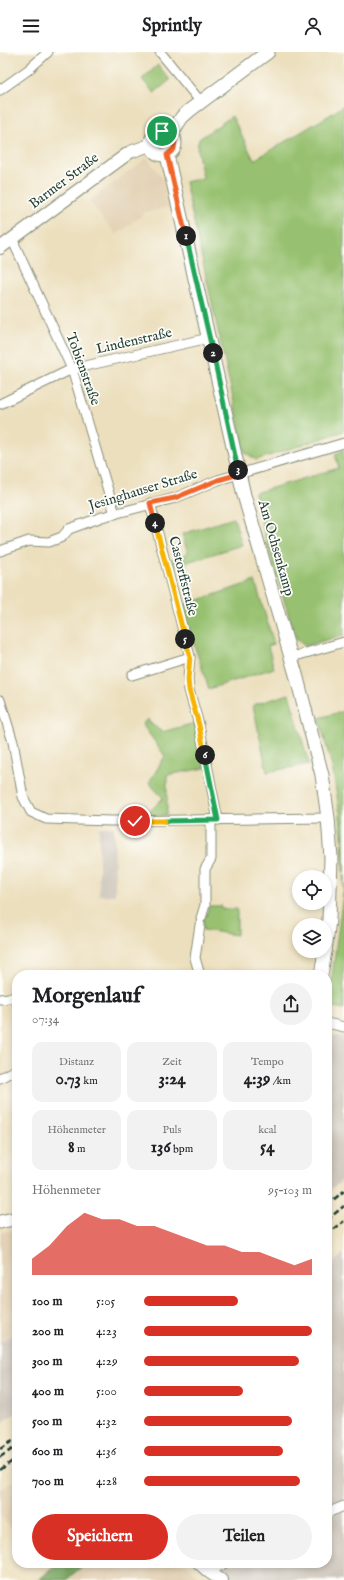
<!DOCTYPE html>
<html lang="de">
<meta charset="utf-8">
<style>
:root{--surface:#fff;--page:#f2f2f2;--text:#202124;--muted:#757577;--accent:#d93025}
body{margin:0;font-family:"IM FELL English",serif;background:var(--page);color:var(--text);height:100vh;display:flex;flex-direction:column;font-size:15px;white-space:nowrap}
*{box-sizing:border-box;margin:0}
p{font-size:13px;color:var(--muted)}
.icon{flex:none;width:22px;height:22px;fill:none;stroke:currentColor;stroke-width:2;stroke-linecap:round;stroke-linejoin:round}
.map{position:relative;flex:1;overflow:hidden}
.drawer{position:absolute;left:12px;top:918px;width:320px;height:598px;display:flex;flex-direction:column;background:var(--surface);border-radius:16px;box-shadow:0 2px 6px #0003}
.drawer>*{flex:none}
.controls{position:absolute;left:292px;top:818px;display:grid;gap:8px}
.controls a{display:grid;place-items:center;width:40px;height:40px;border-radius:50%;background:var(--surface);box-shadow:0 2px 6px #0003;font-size:20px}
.pin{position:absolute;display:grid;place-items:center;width:34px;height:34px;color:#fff;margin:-17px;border:2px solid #fff;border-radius:50%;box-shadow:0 1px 4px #0007}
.km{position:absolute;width:20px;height:20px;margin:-10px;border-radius:50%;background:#222;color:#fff;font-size:11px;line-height:20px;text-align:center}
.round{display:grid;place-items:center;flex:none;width:42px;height:42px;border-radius:21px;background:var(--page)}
.overview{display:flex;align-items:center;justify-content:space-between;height:68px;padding:0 20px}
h1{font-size:22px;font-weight:700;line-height:30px}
.metrics{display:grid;grid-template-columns:repeat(3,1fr);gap:6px;height:68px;padding:4px 20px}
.metrics div{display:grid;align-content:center;border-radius:10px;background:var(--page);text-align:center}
.metrics b{font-size:17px;font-weight:700}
.metrics small{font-size:11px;font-weight:400}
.metrics p{font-size:11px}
.chart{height:112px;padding:8px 20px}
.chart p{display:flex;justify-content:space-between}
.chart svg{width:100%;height:72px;margin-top:4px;fill:var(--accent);opacity:.7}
.primary-button{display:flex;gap:8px;margin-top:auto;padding:8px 20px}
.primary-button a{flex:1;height:46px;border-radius:24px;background:var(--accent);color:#fff;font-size:16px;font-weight:700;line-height:46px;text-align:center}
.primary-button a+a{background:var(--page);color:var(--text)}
ul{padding:0 20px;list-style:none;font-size:13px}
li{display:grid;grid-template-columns:64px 48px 1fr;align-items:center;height:30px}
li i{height:10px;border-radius:5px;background:var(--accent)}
header{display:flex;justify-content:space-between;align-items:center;height:52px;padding:0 20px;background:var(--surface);font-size:18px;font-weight:700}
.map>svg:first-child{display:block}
</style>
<header><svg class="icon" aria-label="menu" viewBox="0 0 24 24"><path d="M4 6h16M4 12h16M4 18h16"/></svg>Sprintly<svg class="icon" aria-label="person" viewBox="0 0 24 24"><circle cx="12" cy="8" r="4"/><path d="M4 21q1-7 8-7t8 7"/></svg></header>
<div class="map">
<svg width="344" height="1528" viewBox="0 0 344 1528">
<rect width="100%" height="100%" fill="#fdfcf7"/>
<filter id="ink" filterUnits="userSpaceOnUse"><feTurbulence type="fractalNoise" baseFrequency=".025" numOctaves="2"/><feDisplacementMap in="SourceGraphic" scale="8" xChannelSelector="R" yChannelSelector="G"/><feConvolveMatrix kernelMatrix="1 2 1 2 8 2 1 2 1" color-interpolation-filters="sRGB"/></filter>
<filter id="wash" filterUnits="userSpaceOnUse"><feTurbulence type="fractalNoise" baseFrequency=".012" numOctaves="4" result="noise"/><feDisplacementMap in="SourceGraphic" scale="16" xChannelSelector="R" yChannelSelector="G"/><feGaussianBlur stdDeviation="0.9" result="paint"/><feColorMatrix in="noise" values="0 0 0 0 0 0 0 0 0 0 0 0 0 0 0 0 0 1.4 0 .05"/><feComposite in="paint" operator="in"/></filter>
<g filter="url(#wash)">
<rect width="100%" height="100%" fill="#ecdfbd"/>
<g fill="#e3d2b5">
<path d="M147,106L163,127L169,155L146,160L116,183L89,149Z"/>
<path d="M17,1177V1281L0,1290V1181Z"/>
<path d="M17,1426V1483L0,1463V1439Z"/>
<path d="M86,1511H187L200,1528H66Z"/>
</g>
<g fill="#cbc3b8">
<path d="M99,775H114L115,843H99Z"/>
<path d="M327,984H344V1127L327,1140Z"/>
<path d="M344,1201V1528H227L210,1511H327V1217Z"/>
<path d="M17,1281V1360L0,1372V1290Z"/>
</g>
<g fill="#97c16f" stroke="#5b7f52">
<path d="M158,13L170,28L154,41L142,27Z"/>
<path d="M344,53V379L256,408L245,400L185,130L203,126L197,96L199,87L232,64L254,108L333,61Z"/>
<path d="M344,398V583L305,594L296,587L264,482L255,441L339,416L335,402Z"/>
<path d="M234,466L242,493L171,515V509L188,501L182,482Z"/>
<path d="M255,529L274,592L268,594L274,616L209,637L181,554Z"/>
<path d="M289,642L309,712L267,720L253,653Z"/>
<path d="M344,659V957L328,954L344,835L342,783L339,756L332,715L319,666Z"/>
<path d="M148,667L150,671L162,680L195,671L205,716L167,723V763L136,764L144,757L148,761L163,746L149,731L165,704L142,672Z"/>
<path d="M209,854H222V857H237V883L203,878V867L206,864Z"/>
</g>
<path fill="#79a762" stroke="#4c724b" d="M59,1511H86L66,1528H38Z"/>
</g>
<g filter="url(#ink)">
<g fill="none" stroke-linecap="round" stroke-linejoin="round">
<g stroke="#868e78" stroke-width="11">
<g id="minor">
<path d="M160,0L200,49"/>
<path d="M0,38L28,18L48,0"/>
<path d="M12,187L72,317L115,462"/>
<path d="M0,352L72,317L209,286"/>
<path d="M150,451L190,605L188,627L189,638L199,673L218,768"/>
<path d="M0,499L29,489L49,490L62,485L69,477L102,465L175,446L218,428L344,391"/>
<path d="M292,605L344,590"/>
<path d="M132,623L190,605"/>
<path d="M0,648L13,690L23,745L31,760L46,767L111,769L328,766"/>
<path d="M201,866L205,853V817L211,807V768"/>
<path d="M198,923L199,920L195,906L200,873"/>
<path d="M0,947L17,945"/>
<path d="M327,971L344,975"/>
<path d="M0,1026L17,1017"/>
<path d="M327,1461L344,1454"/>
<path d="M209,1520L225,1511"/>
</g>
</g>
<g stroke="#868e78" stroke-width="14">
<g id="tertiary">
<path d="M0,196L130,100L150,93"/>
<path d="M199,1511L209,1520L221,1528"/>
</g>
</g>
<g stroke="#868e78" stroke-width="15">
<g id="secondary">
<circle cx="163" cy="91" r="12"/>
<path d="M171,82L182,65L190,58L268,0"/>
<path d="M167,103L244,443L297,626L322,723L328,766L331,806L329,868L325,899"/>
<path d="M321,923L325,899"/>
<path d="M0,1170L17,1166"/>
</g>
</g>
<use href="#minor" stroke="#fff" stroke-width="9"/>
<use href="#tertiary" stroke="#fff" stroke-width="12"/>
<use href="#secondary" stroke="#fff" stroke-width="13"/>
<g stroke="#1f3d34" stroke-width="2.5" stroke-dasharray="6 3" stroke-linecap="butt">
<path d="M327,1153L344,1139"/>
<path d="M327,1168L344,1154"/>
<path d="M327,1183L344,1169"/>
<path d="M0,1397L17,1386"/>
<path d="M0,1405L17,1394"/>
<path d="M0,1418L17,1406"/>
</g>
</g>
</g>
<g fill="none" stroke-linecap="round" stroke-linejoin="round" filter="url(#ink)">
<g stroke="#fff" stroke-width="8">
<path id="split-1" d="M162,79L168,80L175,88L174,97L167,103L186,184"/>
</g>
<g stroke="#fff" stroke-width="8">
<path id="split-2" d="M186,184L213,301"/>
</g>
<g stroke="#fff" stroke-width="8">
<path id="split-3" d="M213,301L238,418"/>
</g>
<g stroke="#fff" stroke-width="8">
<path id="split-4" d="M155,471L150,451L175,446L218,428L239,422L238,418"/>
</g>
<g stroke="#fff" stroke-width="8">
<path id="split-5" d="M155,471L185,587"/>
</g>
<g stroke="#fff" stroke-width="8">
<path id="split-6" d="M185,587L190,605L188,627L189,638L199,673L205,703"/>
</g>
<g stroke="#fff" stroke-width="8">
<path id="split-7" d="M165,769L218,768L205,703"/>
</g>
<g stroke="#fff" stroke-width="8">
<path id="split-8" d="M135,769H165"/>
</g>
<use href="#split-1" stroke="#f0652b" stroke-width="5"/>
<use href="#split-2" stroke="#22a559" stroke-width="5"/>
<use href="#split-3" stroke="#22a559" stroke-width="5"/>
<use href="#split-4" stroke="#f0652b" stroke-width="5"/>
<use href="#split-5" stroke="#f5b400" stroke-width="5"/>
<use href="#split-6" stroke="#f5b400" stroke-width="5"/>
<use href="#split-7" stroke="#22a559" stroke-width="5"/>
<use href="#split-8" stroke="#f5b400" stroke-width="5"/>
</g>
<g text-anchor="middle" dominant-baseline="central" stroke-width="3.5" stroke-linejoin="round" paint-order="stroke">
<g font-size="14" fill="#1f3d34" stroke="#fdfcf7">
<text transform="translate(64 129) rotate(-37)">Barmer Straße</text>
<text transform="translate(134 289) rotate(-13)">Lindenstraße</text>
<text transform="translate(83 317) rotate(70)">Tobienstraße</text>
<text transform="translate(143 438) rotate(-17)">Jesinghauser Straße</text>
<text transform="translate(276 496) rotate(74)">Am Ochsenkamp</text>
<text transform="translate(183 524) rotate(76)">Castorffstraße</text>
</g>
</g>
</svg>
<div class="controls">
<a><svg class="icon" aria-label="locate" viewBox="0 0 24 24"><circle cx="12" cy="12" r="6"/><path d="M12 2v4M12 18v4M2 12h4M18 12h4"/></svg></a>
<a><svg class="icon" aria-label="layers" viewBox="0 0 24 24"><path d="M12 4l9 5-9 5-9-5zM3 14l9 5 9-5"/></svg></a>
</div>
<div class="pin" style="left:162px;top:79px;background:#1e9e55"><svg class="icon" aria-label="arrive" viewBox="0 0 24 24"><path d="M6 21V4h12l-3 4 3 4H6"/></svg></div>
<div class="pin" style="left:135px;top:769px;background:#d93025"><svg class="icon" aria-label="check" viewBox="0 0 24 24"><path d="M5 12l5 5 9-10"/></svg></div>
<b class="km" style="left:186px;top:184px">1</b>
<b class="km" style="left:213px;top:301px">2</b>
<b class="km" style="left:238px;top:418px">3</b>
<b class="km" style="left:155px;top:471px">4</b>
<b class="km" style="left:185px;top:587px">5</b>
<b class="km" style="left:205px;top:703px">6</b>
<section class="drawer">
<div class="overview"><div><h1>Morgenlauf</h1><p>07:34</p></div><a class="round"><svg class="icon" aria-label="share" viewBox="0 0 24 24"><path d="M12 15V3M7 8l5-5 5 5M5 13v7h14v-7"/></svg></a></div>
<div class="metrics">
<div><p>Distanz</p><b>0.73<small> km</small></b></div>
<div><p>Zeit</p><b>3:24</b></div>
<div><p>Tempo</p><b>4:39<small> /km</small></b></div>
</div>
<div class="metrics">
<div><p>Höhenmeter</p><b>8<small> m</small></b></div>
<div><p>Puls</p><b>136<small> bpm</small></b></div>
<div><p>kcal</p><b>54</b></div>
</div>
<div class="chart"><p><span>Höhenmeter</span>95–103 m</p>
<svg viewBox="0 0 160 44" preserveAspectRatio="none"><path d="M0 44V34L10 26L20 14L30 6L40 10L50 10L60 14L70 14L80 18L90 22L100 26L110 26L120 30L130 30L140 34L150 38L160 34V44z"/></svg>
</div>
<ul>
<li><b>100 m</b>5:05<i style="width:56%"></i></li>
<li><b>200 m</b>4:23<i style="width:100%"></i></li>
<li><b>300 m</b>4:29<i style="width:92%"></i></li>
<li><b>400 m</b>5:00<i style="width:59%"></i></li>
<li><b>500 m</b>4:32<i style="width:88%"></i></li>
<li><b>600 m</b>4:36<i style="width:83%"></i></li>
<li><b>700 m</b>4:28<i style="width:93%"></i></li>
</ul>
<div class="primary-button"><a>Speichern</a><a>Teilen</a></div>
</section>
</div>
